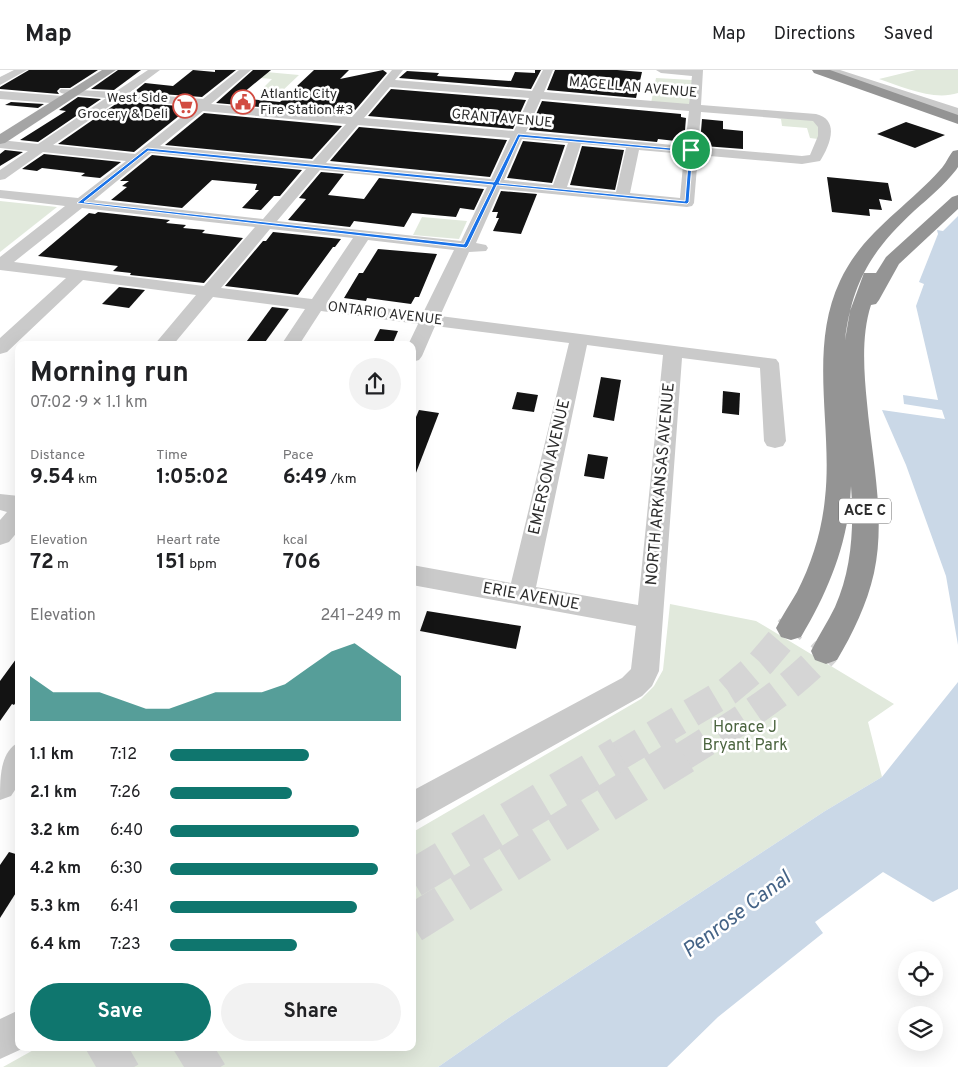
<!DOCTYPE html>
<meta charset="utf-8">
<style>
:root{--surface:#fff;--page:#f2f2f2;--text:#202124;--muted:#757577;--line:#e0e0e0;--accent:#0f766e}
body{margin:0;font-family:Overpass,sans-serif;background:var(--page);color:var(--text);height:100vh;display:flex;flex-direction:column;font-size:19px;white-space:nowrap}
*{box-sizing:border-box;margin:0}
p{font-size:16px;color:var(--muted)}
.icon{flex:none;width:28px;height:28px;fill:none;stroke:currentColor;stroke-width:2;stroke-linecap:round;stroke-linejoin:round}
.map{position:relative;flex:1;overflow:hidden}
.details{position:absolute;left:15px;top:271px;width:401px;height:710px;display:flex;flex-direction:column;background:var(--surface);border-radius:10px;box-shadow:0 5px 20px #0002}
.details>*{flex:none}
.controls{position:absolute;left:898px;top:881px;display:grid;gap:10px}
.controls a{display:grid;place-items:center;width:45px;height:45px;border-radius:50%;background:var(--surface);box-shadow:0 5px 20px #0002;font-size:25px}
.pin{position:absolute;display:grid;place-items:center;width:42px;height:42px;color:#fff;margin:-21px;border:2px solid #fff;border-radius:50%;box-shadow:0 1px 5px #0007}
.round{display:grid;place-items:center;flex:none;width:52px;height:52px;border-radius:26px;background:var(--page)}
.headline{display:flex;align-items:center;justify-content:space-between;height:85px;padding:0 15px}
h1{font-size:28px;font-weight:700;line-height:38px}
.metrics{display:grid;grid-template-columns:repeat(3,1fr);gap:8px;height:85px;padding:5px 15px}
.metrics div{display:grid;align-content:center}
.metrics b{font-size:21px;font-weight:700}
.metrics small{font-size:14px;font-weight:400}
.metrics p{font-size:14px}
.chart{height:140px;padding:10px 15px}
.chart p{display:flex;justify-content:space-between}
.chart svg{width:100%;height:90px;margin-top:5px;fill:var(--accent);opacity:.7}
.button{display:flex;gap:10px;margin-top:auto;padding:10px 15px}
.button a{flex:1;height:58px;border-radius:30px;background:var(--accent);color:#fff;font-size:20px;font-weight:700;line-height:58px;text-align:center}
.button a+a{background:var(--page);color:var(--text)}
ul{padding:0 15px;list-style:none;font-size:16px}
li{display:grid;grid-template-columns:80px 60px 1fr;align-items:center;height:38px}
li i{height:12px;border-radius:6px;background:var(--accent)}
header{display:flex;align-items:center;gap:30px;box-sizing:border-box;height:70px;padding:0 25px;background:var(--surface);border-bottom:1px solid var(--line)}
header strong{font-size:24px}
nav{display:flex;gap:28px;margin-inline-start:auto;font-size:18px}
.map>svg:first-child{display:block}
</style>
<header>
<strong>Map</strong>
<nav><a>Map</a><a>Directions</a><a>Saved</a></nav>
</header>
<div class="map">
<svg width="958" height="997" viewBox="0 0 958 997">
<rect width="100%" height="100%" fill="#fff"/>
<g fill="#e1e9dc">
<path d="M916,0H958V23C933,31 903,17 879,9Z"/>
<path d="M255,1L299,5L280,23L260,21L272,9L248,7Z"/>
<path d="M656,8L692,10L689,35L651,33Z"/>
<path d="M777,48L813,50L821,54L818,69L810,68L807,58L782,56L781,49Z"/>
<path d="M0,131L57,137L0,182Z"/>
<path d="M422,147L467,151L459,169L413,165Z"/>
<path d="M670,534L756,551L894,634L868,652L882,707L825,741L510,947L438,997H3L37,978H412L413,762L641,629L654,616L663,600Z"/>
</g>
<g fill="#cad8e7">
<path d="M958,146V575L946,506L906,395L882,340L945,349L942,340L904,334L903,325L938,330L916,236L924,214L919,212L938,164L937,160L943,161Z"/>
<path d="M958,612V819L933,832L883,802L815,852L823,863L718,947L667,997H438L510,947L825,741L882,707Z"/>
</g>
<g fill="#141414">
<path d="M29,0H98L70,18H60L57,21L59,24L0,19V17Z"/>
<path d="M118,0H141L114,20L91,19Z"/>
<path d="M193,0L215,2V0H236L202,27L134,22L145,13L173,16Z"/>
<path d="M253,0H271L237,28L280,32L314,0H349L340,9L383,0L387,3L351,45L216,33Z"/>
<path d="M535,0H541L531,19L399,8L407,1L439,3L437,6L511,11L515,2L535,3Z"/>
<path d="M555,0H617L642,2L636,28L547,20Z"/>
<path d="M391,19L526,30L513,59L368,46Z"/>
<path d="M78,27L101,29L38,72L20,70L66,41L59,40Z"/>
<path d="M120,31L190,37L134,82L58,74Z"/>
<path d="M542,31L681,44V47L686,48L684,72L658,69L657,72L529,60Z"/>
<path d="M11,32L44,34L38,38L5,35Z"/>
<path d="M204,43L342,56L312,89L165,75Z"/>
<path d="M702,49L723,51V59L743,61V79L704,76V74L700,73Z"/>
<path d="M906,52L945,65L915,78L877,64Z"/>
<path d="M359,57L507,70L490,107L330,91Z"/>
<path d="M523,71L565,75L552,113L507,108Z"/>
<path d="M582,76L624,80L615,120L570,115Z"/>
<path d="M5,80L23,82L0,96V84Z"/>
<path d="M44,84L121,92L100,108L81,106L85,103L42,98L37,101L22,99Z"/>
<path d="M152,85L302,100L280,126H274L261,140L242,138L259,120H255L257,114L212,110L182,138L111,130L127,117L122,116L129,111H120Z"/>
<path d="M321,102L344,104L328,125L364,129L379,108L484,119L474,140L460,138L456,147L412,143L404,157L354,151L350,157L288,150L306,129L299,128Z"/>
<path d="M827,107L888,113L892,131L879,129L882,140L869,139L870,146L832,142Z"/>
<path d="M501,121L537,124L521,164L493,161L499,148H496L498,142H492Z"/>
<path d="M98,142L170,150L166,153L186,155L183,158L205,160L202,163L243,168L204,213L130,205L131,203L113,201L118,196L38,186L89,143L95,144Z"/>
<path d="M273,162L341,169L335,177H333L298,225L225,216L263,171H266Z"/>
<path d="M378,179L437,184L419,227H415L411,234L367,228L366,231L344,228L359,203H363Z"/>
<path d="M119,217L145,220L129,238L102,234Z"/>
<path d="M272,237L289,239L263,275H244Z"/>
<path d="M380,259L398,261L392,275H372Z"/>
<path d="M601,307L621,310L614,351L593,347Z"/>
<path d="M723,321L740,323L739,345L722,343Z"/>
<path d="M517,322L538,325L534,342L512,339Z"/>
<path d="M419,340L439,343L414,408H412L413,354Z"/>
<path d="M588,384L608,387L604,409L584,406Z"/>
<path d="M427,541L521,556L516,579L420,561Z"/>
<path d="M19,585V628L14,635L12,634L0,651V611Z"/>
<path d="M9,782L19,785V818L0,848V795Z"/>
</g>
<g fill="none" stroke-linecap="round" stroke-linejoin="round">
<g stroke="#d5d5d5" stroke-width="29" stroke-dasharray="29 14" stroke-linecap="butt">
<path d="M617,687L728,621L761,593L791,558"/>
<path d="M682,687C733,655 785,625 826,581"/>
</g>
<g stroke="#d5d5d5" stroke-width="38" stroke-dasharray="38 19" stroke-linecap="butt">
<path d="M412,809L620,685"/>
<path d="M412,854L684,685"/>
<path d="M96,997L129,978"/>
<path d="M184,997L215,978"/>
</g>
<g fill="#cacaca" fill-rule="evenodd">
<path d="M14,0H27L0,15V7Z"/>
<path d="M148,0H160L129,23L203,29L239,0H251L211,34L352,47L392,0H403L395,10L532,21L543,0H553L544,22L689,34L692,6L661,3L656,0H703L701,35L816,44C841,50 829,77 820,91L802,94L698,85L694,133L692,136L687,137L500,119L476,173L486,175L488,178L486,181L469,182L440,246L776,289L779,293L786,371L783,376L775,378L767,376L764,371L760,298L682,288L659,601L652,616L642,626L412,755V721L622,608L631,599L636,556L412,515V495L511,513L569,273L435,256L422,286L419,290L412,292V275H408L418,254L321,241L299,275H281L305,239L213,227L173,275H154L196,225L83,210L7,282L0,284V268L66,208L0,200V187L65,136L0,128V120L78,128L126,91L43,82L5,109L0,110V100L28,81L0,78V70L38,74L106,28L65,24L61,23L59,21L61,19L115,22ZM390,17L529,28L514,61L364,48ZM120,29L195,36L135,84L53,75ZM541,29L689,41L685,76L526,62ZM203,41L346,54L313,91L160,76ZM701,42L813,51L818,57V66L810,85L802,86L698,77ZM358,55L510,68L491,109L326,93ZM522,69L568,73L553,115L504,110ZM581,74L626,78L616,122L567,117ZM639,80L684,84L680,128L630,123ZM151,83L306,99L263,149L94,130ZM320,100L487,117L461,171L277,151ZM82,138L255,157L204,216L14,192ZM270,159L353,168L312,229L221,218ZM368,170L454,180L423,243L328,231ZM587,275L663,285L638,535L536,517Z"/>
<path d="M824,0H840L958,38V46L825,2Z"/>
<path d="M0,21L63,26L69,30L63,34L0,29Z"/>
<path d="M0,424L19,426V460L9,472L0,475V450L7,442L0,440Z"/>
<path d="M19,672V714L11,726L0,730C0,707 0,682 19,672Z"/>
<path d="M19,940V978H24L0,989V949Z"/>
</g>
<path fill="#a5a5a5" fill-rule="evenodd" d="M102,0H116L5,73L0,74V64Z"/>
<g fill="#949494" fill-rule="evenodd">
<path d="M812,0H830L958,45V54L814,3Z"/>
<path d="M958,80V97L956,100C944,115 929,128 914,141C872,180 852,212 845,270L850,241L864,203H876L886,187L952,127L958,125V139L899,194L879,230L876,234L871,235C861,266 864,302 867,333C872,389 886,448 874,503C867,534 853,563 837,590L826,594L815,590L811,581C818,566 828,552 835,537C852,499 854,457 851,416C849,471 829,520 801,567L791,570L781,567L776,558C782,546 790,534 797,522C812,493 822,460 825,428C833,357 808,279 840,211C862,163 906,138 940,100C946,94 948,87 953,81Z"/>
</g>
</g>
<path fill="#1a73e8" stroke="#fff" fill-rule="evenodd" d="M518,64L693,80L689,132L687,134L497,115L468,176L466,178L77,133L147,78L494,112ZM520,67L689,82L685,131L499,113ZM148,81L493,115L464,174L84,132Z"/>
<defs>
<g id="civic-ring" transform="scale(1.25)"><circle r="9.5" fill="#fff" stroke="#d24b41" stroke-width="1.5"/><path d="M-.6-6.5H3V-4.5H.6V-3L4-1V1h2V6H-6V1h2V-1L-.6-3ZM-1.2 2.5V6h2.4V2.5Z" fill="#d24b41"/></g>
<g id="supermarket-ring" transform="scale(1.25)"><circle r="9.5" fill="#fff" stroke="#d24b41" stroke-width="1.5"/><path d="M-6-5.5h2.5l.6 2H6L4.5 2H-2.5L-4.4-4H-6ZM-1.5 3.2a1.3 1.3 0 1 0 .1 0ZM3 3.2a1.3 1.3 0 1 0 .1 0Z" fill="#d24b41"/></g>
</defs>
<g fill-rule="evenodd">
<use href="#civic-ring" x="243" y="32"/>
<use href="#supermarket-ring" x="185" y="36"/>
</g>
<g text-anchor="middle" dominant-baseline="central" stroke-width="5" stroke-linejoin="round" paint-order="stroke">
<g font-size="14" fill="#2d2d2d" stroke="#fff">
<text transform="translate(633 18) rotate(5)">MAGELLAN AVENUE</text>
<text transform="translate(502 49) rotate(5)">GRANT AVENUE</text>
<text transform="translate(385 244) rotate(7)">ONTARIO AVENUE</text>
</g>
<g font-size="14" fill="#2d2d2d" stroke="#fff" text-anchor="start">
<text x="260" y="24">Atlantic City<tspan x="260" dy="16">Fire Station #3</tspan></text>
<text x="168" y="28" text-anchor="end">West Side<tspan x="168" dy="16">Grocery &amp; Deli</tspan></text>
</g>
<rect fill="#fff" stroke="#6c6c6c" stroke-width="1" x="839" y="428.5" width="52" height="25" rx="4"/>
<g font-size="15" font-weight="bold" fill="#2d2d2d">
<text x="865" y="441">ACE C</text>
</g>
<g font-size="16" fill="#2d2d2d" stroke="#fff">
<text transform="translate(550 397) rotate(-77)">EMERSON AVENUE</text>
<text transform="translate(661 414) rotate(-85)">NORTH ARKANSAS AVENUE</text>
<text transform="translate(531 527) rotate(10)">ERIE AVENUE</text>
</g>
<g font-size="16" fill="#4b643f" stroke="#fff">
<text x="745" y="658">Horace J<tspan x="745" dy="18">Bryant Park</tspan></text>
</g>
<g font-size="21" font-style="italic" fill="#446386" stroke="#fff">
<text transform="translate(737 845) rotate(-37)">Penrose Canal</text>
</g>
</g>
</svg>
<div class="controls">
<a><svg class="icon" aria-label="locate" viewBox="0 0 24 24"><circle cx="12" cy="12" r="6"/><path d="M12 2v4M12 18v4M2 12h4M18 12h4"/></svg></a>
<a><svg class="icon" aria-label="layers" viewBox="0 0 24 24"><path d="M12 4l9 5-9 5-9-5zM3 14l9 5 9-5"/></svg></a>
</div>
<div class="pin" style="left:691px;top:80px;background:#1e9e55"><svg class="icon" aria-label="arrive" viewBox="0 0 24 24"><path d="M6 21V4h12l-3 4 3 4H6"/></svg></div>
<section class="details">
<div class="headline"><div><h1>Morning run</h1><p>07:02 · 9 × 1.1 km</p></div><a class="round"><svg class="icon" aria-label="share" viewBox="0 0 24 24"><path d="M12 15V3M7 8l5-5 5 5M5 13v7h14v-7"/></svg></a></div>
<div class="metrics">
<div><p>Distance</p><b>9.54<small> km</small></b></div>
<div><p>Time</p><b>1:05:02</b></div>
<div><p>Pace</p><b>6:49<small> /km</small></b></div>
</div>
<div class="metrics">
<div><p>Elevation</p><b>72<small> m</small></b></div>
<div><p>Heart rate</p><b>151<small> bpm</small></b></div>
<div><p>kcal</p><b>706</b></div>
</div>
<div class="chart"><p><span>Elevation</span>241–249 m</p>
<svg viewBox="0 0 160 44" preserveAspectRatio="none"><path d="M0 44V22L10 30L20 30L30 30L40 34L50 38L60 38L70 34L80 30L90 30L100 30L110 26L120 18L130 10L140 6L150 14L160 22V44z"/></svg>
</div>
<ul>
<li><b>1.1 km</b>7:12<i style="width:60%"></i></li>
<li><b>2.1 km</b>7:26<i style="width:53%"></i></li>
<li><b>3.2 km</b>6:40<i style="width:82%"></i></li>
<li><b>4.2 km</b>6:30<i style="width:90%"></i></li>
<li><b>5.3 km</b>6:41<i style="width:81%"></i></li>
<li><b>6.4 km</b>7:23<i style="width:55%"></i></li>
</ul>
<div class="button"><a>Save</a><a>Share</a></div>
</section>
</div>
